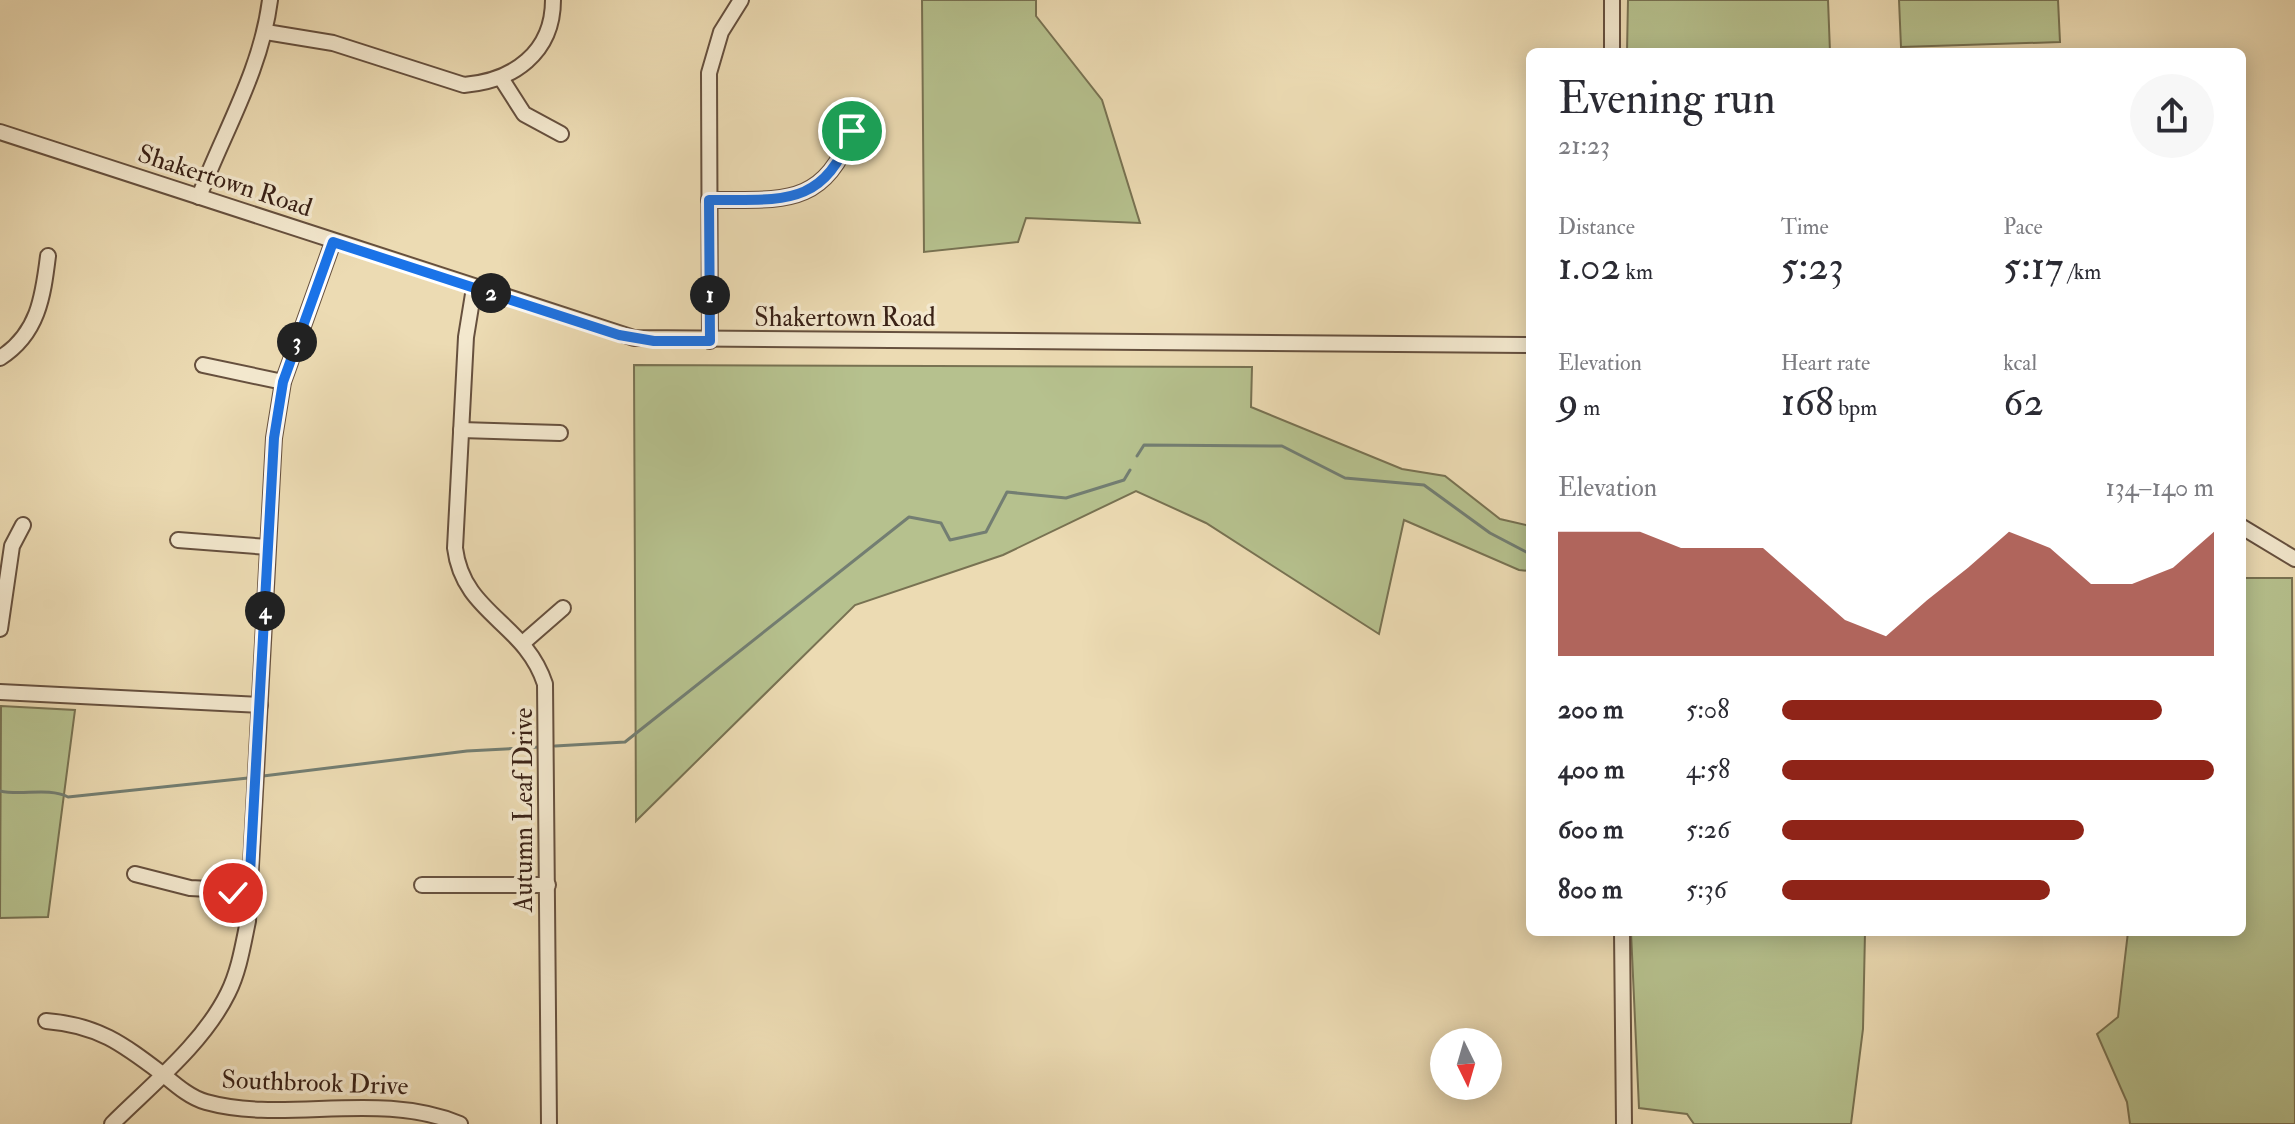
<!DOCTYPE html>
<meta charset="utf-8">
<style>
:root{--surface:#fff;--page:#f7f7f7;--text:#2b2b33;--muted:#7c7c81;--accent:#8f2418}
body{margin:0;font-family:"IM FELL Double Pica",serif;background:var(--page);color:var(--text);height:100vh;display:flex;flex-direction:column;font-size:30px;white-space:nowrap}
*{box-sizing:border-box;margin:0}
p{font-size:26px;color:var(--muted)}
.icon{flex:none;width:44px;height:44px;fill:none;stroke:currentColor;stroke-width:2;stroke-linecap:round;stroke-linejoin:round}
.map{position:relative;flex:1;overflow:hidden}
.drawer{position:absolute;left:1526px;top:48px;width:720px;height:888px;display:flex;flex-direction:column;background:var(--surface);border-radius:12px;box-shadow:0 4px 20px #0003}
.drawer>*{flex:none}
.needle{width:52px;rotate:175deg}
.fabs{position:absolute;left:1430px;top:1028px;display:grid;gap:16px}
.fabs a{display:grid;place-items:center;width:72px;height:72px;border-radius:50%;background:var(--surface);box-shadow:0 4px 20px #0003;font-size:40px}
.pin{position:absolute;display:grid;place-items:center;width:68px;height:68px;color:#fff;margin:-34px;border:4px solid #fff;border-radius:50%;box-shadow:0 2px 8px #0007}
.km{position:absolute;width:40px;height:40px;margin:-20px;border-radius:50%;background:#222;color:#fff;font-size:22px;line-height:40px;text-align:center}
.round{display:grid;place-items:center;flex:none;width:84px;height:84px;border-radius:42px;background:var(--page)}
.headline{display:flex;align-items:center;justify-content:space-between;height:136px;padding:0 32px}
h1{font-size:44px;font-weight:600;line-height:60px}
.metrics{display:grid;grid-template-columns:repeat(3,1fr);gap:12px;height:136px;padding:8px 32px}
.metrics div{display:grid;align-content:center}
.metrics b{font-size:40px;font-weight:600}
.metrics small{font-size:22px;font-weight:400}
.metrics p{font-size:22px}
.chart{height:224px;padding:16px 32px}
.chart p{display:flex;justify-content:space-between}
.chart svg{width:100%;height:144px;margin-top:8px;fill:var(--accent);opacity:.7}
ul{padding:0 32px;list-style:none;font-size:26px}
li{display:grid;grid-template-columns:128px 96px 1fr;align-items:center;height:60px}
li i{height:20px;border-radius:10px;background:var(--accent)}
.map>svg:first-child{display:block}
</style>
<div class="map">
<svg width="2295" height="1124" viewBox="0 0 2295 1124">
<rect width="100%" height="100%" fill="#ecdbb3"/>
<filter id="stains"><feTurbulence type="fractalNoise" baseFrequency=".0025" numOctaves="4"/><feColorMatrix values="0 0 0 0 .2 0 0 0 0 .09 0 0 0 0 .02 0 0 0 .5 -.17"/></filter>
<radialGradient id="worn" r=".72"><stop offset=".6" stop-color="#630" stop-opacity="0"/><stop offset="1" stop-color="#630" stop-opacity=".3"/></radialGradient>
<g fill="#b6c18e" stroke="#787252" stroke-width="2">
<path d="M922,0H1036V16L1102,100L1140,223L1026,218L1018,242L924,252Z"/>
<path d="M1628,0H1828L1830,52H1627Z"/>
<path d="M1899,0H2058L2060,42L1901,47Z"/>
<path d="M634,365L1252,367L1251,407L1402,469L1445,476L1500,519L1530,526V571L1519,570L1404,520L1379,634L1206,523L1136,491L1003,555L855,605L636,821Z"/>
<path d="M2245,578H2292L2295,1124H2130L2127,1102L2097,1034L2118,1017L2128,932H2242Z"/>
<path d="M1,706L75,710L48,917L0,918Z"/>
<path d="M1631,932H1865L1863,1029L1851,1124H1694L1687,1114L1639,1108Z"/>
</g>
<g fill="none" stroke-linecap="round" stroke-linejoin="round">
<g stroke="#737e72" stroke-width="3">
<path d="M1137,456L1144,445L1282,446L1345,478L1424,485L1490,533L1530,554"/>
<path d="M555,746L625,742L909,517L941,523L950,540L986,532L1007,492L1066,498L1124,480L1130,470"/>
<path d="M263,776L467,751L540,747"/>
<path d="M0,791C21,796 48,787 68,797L248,778"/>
</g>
<g stroke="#66503e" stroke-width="18">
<g id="minor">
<path d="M1612,0V52"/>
<path d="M266,32L333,43L464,85C513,81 553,53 553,0"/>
<path d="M501,78L524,114L561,134"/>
<path d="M0,132L634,338L1530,345"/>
<path d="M199,197C224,131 261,71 270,0"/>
<path d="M709,200C781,199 823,209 852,131"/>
<path d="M474,288L466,337L455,548C463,614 525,622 545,684L549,1124"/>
<path d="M710,341L709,73L721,32L741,0"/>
<path d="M0,358C38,334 43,297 48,256"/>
<path d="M203,365L283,382"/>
<path d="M461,430L560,433"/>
<path d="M2242,527L2295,559"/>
<path d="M178,540L268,547"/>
<path d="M0,629L12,546L23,525"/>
<path d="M524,642L563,608"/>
<path d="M0,692L260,705"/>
<path d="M135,874L190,888L249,891"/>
<path d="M422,885H548"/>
<path d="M1622,932L1624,1124"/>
<path d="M46,1021C99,1025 124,1045 165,1076C177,1086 191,1098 206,1102C285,1124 378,1090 460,1124"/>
<path d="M112,1124C151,1085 203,1044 228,993C239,971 243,945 248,921L274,438L283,382L333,242"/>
</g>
</g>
<use href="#minor" stroke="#f3e8ce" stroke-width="14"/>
</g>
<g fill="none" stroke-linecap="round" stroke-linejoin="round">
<g stroke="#fff" stroke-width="16">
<path id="route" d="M233,893L249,891L274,438L283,382L333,242L619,335L654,341H710L709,200C781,199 823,209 852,131"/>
</g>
<use href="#route" stroke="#1a73e8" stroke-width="10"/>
</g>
<g text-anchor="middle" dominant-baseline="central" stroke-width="7" stroke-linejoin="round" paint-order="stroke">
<g font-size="26" fill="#3a2217" stroke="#f3e8ce">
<text transform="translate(225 181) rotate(18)">Shakertown Road</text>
<text x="845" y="318">Shakertown Road</text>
<text transform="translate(524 810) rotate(-90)">Autumn Leaf Drive</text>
<text transform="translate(315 1083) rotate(2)">Southbrook Drive</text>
</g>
</g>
<rect width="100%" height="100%" filter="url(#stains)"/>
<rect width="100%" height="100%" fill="url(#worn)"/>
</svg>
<div class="fabs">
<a><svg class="needle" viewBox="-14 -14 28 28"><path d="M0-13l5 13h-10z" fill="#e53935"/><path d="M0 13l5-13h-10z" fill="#7c7c81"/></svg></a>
</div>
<div class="pin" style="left:852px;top:131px;background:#1e9e55"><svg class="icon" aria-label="arrive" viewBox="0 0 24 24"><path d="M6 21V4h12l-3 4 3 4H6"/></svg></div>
<div class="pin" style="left:233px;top:893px;background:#d93025"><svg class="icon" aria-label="check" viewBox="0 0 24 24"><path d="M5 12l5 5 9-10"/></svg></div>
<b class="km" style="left:710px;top:295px">1</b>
<b class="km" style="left:491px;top:293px">2</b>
<b class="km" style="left:297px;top:342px">3</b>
<b class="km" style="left:265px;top:611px">4</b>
<section class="drawer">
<div class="headline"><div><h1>Evening run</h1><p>21:23</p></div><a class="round"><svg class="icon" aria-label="share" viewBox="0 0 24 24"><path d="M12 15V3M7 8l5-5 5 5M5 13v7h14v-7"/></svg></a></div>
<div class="metrics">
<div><p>Distance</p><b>1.02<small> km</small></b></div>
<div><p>Time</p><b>5:23</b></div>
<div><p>Pace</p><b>5:17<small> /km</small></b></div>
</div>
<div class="metrics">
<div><p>Elevation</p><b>9<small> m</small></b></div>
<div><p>Heart rate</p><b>168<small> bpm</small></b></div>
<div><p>kcal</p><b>62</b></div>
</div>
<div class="chart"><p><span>Elevation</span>134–140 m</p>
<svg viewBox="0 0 160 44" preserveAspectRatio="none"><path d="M0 44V6L10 6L20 6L30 11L40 11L50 11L60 22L70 33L80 38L90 27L100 17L110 6L120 11L130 22L140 22L150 17L160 6V44z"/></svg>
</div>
<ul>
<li><b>200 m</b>5:08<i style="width:88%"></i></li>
<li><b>400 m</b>4:58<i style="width:100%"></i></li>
<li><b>600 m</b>5:26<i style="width:70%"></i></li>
<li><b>800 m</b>5:36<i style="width:62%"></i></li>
</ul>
</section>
</div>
